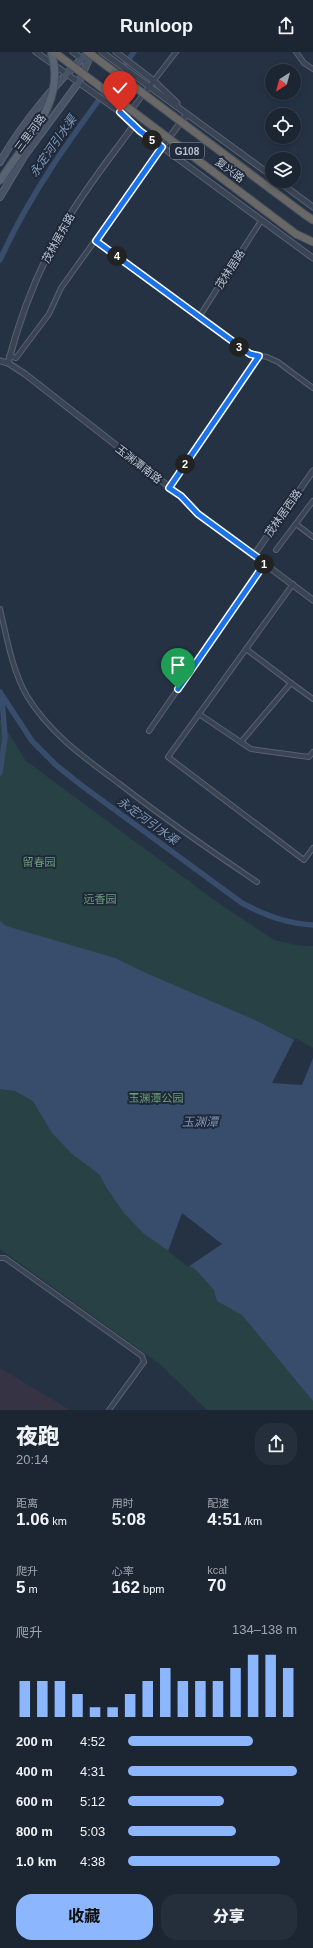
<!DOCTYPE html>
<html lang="zh">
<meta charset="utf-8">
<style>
:root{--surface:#1c2633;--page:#252e3b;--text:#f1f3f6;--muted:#a0a5ac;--line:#3a434e;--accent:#8cb7fe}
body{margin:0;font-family:Arial,"Noto Sans SC",sans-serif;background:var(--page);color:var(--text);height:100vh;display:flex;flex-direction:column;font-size:15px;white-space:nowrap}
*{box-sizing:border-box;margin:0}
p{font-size:13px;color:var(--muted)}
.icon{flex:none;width:22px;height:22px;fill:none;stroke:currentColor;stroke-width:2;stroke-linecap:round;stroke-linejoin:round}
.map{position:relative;height:1358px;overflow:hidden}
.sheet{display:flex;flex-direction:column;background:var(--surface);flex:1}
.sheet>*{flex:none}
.needle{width:26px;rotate:216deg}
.buttons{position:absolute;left:265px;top:12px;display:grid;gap:8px}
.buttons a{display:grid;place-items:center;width:36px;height:36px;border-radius:50%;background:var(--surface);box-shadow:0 2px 6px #0003,0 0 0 1px var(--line);font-size:20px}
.pin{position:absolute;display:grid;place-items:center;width:34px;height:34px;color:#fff;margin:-41px -17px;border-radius:50% 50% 50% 0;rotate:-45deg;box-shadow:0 0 4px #0007}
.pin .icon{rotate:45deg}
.km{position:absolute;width:20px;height:20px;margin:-10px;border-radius:50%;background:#222;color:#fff;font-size:11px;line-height:20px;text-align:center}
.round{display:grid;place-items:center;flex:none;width:42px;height:42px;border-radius:16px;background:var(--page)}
.head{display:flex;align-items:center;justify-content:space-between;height:68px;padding:0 16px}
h1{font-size:22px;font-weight:800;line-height:30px}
.stats{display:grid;grid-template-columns:repeat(3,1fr);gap:6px;height:68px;padding:4px 16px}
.stats div{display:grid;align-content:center}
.stats b{font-size:17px;font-weight:800}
.stats small{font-size:11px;font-weight:400}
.stats p{font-size:11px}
.chart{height:112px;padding:8px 16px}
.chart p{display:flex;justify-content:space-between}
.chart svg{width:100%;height:72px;margin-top:4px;stroke:var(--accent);stroke-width:6}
.cta{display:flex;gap:8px;margin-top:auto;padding:8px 16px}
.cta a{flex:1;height:46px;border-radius:16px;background:var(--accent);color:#111;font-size:16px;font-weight:800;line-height:46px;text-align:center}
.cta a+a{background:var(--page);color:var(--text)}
ul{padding:0 16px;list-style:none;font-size:13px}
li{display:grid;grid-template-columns:64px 48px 1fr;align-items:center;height:30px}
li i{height:10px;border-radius:5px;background:var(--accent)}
header{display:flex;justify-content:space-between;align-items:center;height:52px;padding:0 16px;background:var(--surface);font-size:18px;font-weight:800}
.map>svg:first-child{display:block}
</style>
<header><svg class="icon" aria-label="back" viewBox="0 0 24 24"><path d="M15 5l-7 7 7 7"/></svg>Runloop<svg class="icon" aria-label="share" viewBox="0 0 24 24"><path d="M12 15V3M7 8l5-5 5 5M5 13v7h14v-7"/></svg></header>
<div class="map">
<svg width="313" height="1358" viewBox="0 0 313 1358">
<rect width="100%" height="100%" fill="#253244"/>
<path fill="#353344" d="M0,1316L70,1358H0Z"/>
<path fill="#284145" d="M0,667L26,709L221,853L274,888L301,894H313V1358H207L161,1313L0,1197Z"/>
<path fill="#384d6c" d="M0,869L6,874L115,906L146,921L255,968L313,998V1349L242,1263L217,1249L214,1238L196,1218L143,1181L124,1161L106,1135L100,1123L72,1102L52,1081L33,1049L15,1039L0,1037Z"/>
<g fill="#253244">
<path d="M295,986L313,996V1006L302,1033L272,1031Z"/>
<path d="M182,1161L222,1192L188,1215L168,1199Z"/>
</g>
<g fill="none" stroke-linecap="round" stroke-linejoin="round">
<g stroke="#384d6c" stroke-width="5.5">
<path d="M0,208C34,132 85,67 134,0"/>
<path d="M0,640L32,689L56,713L81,733L242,851C264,863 287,872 313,873"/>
<path d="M0,721L5,685L2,647"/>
</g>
<g stroke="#586271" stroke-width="6">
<g id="minor">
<path d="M296,0L304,11L313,17"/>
<path d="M125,66L176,0"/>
<path d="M96,189L250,302L267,305L278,310L313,336"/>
<path d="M199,265L261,169"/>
<path d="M9,304L16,306L49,262L61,236L162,95"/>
<path d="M169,436L259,304"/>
<path d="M296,472L313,485"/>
<path d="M276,498L313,449"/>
<path d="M293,532L168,705L304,808L313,796"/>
<path d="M0,557C7,586 12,618 27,644C50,682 86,707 121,733C165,767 211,799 257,830"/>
<path d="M246,597L291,631"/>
<path d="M199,662L251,697L309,705L313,700"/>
<path d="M149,679L265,511"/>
<path d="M241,690L291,631L313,647"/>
<path d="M0,1206H5L142,1304L144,1310L109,1358"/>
</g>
</g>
<g stroke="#586271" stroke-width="7">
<g id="tertiary">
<path d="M36,0L120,60L140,79L162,95L313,206"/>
<path d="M73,0L85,9"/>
<path d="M102,0L272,124"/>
<path d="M116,0L154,29L177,51"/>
<path d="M162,95L187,62"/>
<path d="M278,129L313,155"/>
<path d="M0,309L8,311L25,322L181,444L198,462L313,548"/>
<path d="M8,311C20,265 39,215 64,173C84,138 110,106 134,73"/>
<path d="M254,503L313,419"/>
</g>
</g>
<g stroke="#586271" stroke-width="8">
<g id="secondary">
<path d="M0,110C22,72 56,30 89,0"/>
<path d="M0,145L25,103L79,30L92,0"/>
</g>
</g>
<g stroke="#454f5e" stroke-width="9">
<g id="trunk">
<path d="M304,162L313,168"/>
<path d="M296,182L313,190"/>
</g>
</g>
<use href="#minor" stroke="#3a4454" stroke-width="4"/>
<use href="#tertiary" stroke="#3a4454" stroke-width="5"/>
<use href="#secondary" stroke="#485367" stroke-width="6"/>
<use href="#trunk" stroke="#696866" stroke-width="7"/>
<g stroke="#444d5d" stroke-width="9" stroke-linecap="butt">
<path id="primary-bridge" d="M0,129C24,90 68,50 51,0"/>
</g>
<g stroke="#454f5e" stroke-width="9" stroke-linecap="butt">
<g id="trunk-bridge">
<path d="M54,0L296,182"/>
<path d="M88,0L304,162"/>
</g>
</g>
<use href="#primary-bridge" stroke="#586374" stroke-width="7"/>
<use href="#trunk-bridge" stroke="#696866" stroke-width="7"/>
</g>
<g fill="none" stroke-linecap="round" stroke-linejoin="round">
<g stroke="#fff" stroke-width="8">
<path id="route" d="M120,60L140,79L162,95L96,189L250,302L259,304L169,436L181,444L198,462L265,511L178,637"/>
</g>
<use href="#route" stroke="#1a73e8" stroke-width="5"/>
</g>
<g text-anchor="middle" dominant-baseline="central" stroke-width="4" stroke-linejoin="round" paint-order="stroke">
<rect fill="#1f2939" stroke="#8993a1" stroke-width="1" x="170" y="91" width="34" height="16" rx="3"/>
<g font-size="10" font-weight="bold" fill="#b7c0cd">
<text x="187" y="99">G108</text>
</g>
<g font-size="11" fill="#b7c0cd" stroke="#1f2939">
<text transform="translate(30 81) rotate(-53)">三里河路</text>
<text transform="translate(230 118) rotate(37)">复兴路</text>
<text transform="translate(58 186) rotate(-61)">茂林居东路</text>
<text transform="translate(230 217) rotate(-57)">茂林居路</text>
<text transform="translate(139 412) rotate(38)">玉渊潭南路</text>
<text transform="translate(283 461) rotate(-55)">茂林居西路</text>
</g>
<g font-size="11" fill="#6d9f79" stroke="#1f2939">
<text x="39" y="810">留春园</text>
<text x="100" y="847">远香园</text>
<text x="156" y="1046">玉渊潭公园</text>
</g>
<g font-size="12" font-style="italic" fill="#7d95b6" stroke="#1f2939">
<text transform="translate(53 94) rotate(-55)">永定河引水渠</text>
<text transform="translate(148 769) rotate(36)">永定河引水渠</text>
<text x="200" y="1070">玉渊潭</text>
</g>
</g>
</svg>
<div class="buttons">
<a><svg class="needle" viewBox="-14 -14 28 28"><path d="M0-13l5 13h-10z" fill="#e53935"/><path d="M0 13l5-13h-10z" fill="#a0a5ac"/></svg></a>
<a><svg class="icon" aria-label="locate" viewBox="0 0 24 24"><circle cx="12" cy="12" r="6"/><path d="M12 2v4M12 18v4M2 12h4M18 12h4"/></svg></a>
<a><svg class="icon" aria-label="layers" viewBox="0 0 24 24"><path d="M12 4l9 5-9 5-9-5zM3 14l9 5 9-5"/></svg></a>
</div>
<div class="pin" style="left:178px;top:637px;background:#1e9e55"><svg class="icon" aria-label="arrive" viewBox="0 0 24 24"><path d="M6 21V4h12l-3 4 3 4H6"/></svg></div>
<div class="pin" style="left:120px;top:60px;background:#d93025"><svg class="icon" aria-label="check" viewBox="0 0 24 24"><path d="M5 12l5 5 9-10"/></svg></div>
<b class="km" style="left:264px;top:512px">1</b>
<b class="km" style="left:185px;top:412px">2</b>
<b class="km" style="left:239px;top:295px">3</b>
<b class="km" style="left:117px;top:204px">4</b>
<b class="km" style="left:152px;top:88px">5</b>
</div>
<section class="sheet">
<div class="head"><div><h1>夜跑</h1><p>20:14</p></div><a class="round"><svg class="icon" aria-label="share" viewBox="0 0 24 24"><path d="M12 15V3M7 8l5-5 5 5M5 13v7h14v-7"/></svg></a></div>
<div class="stats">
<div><p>距离</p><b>1.06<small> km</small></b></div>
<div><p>用时</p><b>5:08</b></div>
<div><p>配速</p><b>4:51<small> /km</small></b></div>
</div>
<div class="stats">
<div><p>爬升</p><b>5<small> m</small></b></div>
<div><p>心率</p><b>162<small> bpm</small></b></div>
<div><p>kcal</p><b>70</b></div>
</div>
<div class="chart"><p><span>爬升</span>134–138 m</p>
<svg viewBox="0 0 160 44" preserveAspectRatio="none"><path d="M5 44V22M15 44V22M25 44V22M35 44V30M45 44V38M55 44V38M65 44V30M75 44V22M85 44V14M95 44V22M105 44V22M115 44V22M125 44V14M135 44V6M145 44V6M155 44V14"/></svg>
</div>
<ul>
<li><b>200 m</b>4:52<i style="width:74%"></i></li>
<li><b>400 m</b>4:31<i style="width:100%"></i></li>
<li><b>600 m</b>5:12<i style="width:57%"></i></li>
<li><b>800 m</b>5:03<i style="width:64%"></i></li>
<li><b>1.0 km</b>4:38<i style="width:90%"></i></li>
</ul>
<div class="cta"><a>收藏</a><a>分享</a></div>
</section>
